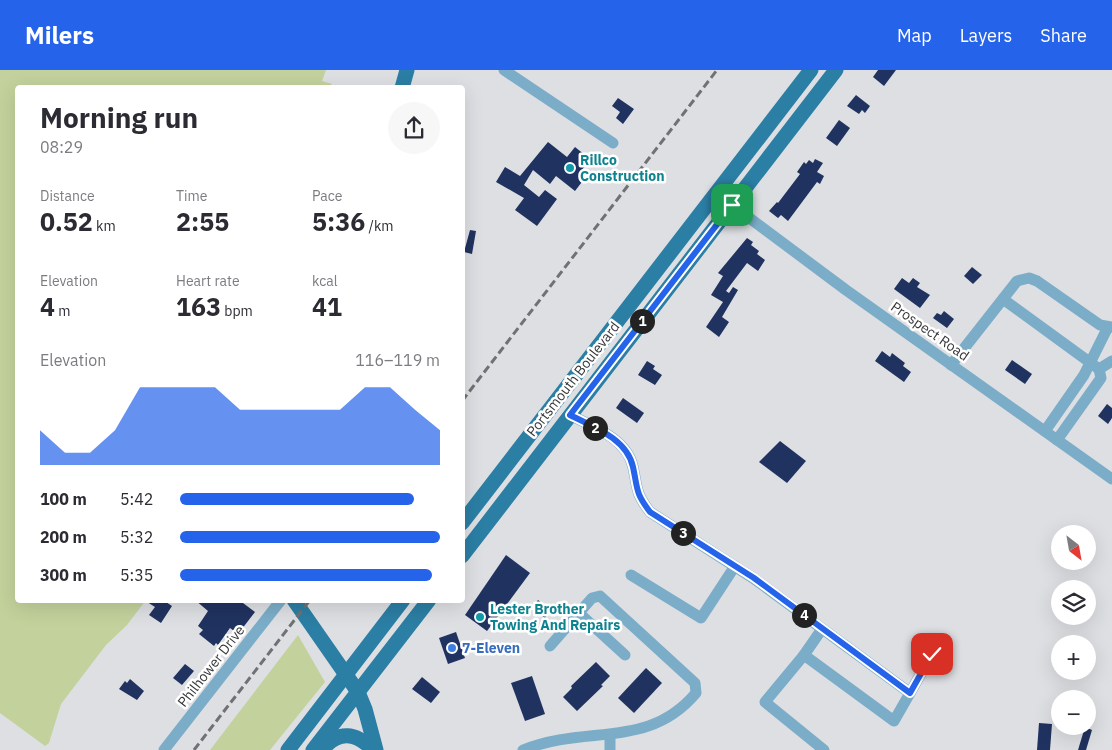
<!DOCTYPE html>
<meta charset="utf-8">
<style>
:root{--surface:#fff;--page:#f7f7f7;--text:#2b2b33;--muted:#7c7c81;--accent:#2563eb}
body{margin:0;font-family:"IBM Plex Sans",sans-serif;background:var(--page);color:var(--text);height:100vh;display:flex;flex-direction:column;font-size:19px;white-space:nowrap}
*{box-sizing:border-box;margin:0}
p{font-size:16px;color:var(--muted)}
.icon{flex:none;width:28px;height:28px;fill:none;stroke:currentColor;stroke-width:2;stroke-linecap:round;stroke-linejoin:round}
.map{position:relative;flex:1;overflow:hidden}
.sheet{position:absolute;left:15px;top:15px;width:450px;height:518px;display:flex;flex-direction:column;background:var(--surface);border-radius:5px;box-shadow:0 5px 20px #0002}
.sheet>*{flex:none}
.needle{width:32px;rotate:149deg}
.controls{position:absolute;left:1051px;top:455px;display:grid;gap:10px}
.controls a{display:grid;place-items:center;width:45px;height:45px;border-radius:50%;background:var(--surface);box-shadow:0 5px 20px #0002;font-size:25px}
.pin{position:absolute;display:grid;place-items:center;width:42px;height:42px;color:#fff;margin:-21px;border-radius:10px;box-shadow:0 2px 8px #0006}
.km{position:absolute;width:25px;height:25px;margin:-12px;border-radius:50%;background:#222;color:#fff;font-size:14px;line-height:25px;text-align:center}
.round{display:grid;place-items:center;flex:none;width:52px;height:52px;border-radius:26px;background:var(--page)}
.overview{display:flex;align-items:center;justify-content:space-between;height:85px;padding:0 25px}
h1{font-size:28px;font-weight:800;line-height:38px}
.figures{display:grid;grid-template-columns:repeat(3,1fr);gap:8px;height:85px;padding:5px 25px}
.figures div{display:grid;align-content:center}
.figures b{font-size:25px;font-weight:800}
.figures small{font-size:14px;font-weight:400}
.figures p{font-size:14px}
.chart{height:140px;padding:10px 25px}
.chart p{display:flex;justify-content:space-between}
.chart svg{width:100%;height:90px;margin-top:5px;fill:var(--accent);opacity:.7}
ul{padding:0 25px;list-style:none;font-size:16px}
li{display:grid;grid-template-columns:80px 60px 1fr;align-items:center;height:38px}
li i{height:12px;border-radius:6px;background:var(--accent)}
header{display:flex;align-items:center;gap:30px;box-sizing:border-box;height:70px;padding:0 25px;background:var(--accent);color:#fff}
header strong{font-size:24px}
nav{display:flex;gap:28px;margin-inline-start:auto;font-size:18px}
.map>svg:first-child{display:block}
</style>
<header>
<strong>Milers</strong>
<nav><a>Map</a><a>Layers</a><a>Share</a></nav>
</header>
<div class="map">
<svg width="1112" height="680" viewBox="0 0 1112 680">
<rect width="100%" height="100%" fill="#dddfe3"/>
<g fill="#c3d29c">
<path d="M0,0H326L322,11L332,14L330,17L18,18V530H146L127,555L106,575L61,634L49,673L45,676L0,643Z"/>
<path d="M298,565L325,612L270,680H210Z"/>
</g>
<g fill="#20325f">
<path d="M878,0H896L884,16L873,7Z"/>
<path d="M856,25L870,36L865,43L862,40L859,44L847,36Z"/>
<path d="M618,28L634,39L623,54L616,48L620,42L612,36Z"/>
<path d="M839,50L850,58L837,76L826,68Z"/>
<path d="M548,72L567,87L575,77L590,89L582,100L588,104L575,121L556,106L550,114L533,100L524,115L539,127L545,120L557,129L537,156L515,140L524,128L496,112L505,97L520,106Z"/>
<path d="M815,89L823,93L817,102L824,106L820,114L817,112L788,151L781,145L778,148L769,141L777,132L778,133L800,104L797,102L804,92L806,94L809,90L813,93Z"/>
<path d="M470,160L476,161L472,184L464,182Z"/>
<path d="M747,168L753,172L751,175L759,181L757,184L765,190L758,201L747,193L726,221L729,223L733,217L738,220L722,247L729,252L719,267L706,257L723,232L711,225L723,206L718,203Z"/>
<path d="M972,197L982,205L973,214L964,206Z"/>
<path d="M902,208L909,213L913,208L920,213L917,217L930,225L920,238L894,219Z"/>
<path d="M944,241L954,249L947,258L933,248L937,243L941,245Z"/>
<path d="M882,281L890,287L892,283L905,293L903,296L911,302L904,312L875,291Z"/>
<path d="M1012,290L1032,304L1025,314L1005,300Z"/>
<path d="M647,291L655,296L653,299L662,305L655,315L638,305Z"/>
<path d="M623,328L644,343L637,353L616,338Z"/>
<path d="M1107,334L1112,338V348L1108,354L1098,346Z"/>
<path d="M780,371L806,391L787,413L759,392Z"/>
<path d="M506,485L530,503L487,561L465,545Z"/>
<path d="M144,530H163L172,536L161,553L149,545L155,537Z"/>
<path d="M195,530H239L255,542L238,564L230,558L218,575L216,573L214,576L199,564L203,560L198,556L208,541Z"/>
<path d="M538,530L551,540L545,548L532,538Z"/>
<path d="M456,562L465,588L448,594L439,568Z"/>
<path d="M596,592L610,606L601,615L603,616L577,641L563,627L572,618L571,616Z"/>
<path d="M185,594L194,601L182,615L173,608Z"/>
<path d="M646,598L662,613L634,643L618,628Z"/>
<path d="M532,606L545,644L525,651L511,613Z"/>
<path d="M422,607L440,622L431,633L412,619Z"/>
<path d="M130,609L144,621L137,630L119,619L125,611L127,613Z"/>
<path d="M1039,653L1052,654L1050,680H1037Z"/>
<path d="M1085,657L1092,660L1086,680H1078Z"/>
</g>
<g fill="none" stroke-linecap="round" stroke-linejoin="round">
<g stroke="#7cadc8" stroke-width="11">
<path d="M504,0L613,73"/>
<path d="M732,135L846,220L1112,409"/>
<path d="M1003,229L1099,299L1101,308L1057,370"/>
<path d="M951,295L1017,211L1029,208L1037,211L1100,255L1112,257"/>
<path d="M1099,299L1112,291"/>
<path d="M570,345C594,357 627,369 633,397C638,420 635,422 650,442L753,508L910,623L894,651L804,585L765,632L824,680"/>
<path d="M1045,361L1084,305L1108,257"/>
<path d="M631,505L701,548L735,496"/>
<path d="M579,543L625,585"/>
<path d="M804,585L822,559"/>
<path d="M910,623L932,584"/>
<path d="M610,667V680"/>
<path d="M164,680L281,530"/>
<path d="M523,680C588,654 648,680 696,623L695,613L600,526L592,528L550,576"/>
</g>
<g stroke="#2b7ea4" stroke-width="15">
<path d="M402,18L407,0"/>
<path d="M462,453L811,0"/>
<path d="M462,486L836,0"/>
<path d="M294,530L358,622L365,639L376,680"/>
<path d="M288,680L403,530"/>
<path d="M313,680L429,530"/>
<path d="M322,680C338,660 356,662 373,680"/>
</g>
<g stroke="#707174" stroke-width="3" stroke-dasharray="8 4" stroke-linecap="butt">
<path d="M462,331L717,0"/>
<path d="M194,680L310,530"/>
</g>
</g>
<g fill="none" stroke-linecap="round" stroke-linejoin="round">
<g stroke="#fff" stroke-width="10">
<path id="route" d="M732,135L570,345C594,357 627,369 633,397C638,420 635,422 650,442L754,508L910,623L932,584"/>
</g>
<use href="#route" stroke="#2563eb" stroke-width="6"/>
</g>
<g fill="#0f9aa8" stroke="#fff" stroke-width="2">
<circle cx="570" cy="98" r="5"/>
<circle cx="480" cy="547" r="5"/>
</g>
<circle fill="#3f7fe0" stroke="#fff" stroke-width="2" cx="452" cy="578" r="5"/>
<g text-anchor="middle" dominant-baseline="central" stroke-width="5" stroke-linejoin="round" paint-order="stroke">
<g font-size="14" font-weight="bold" fill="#0d838f" stroke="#fff" text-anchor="start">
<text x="580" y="90">Rillco<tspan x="580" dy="16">Construction</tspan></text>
<text x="490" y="539">Lester Brother<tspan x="490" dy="16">Towing And Repairs</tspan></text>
</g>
<g font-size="14" fill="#363739" stroke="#fff">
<text transform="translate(930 261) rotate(35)">Prospect Road</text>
<text transform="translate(573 309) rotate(-52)">Portsmouth Boulevard</text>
<text transform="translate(211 596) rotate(-52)">Philhower Drive</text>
</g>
<g font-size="14" font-weight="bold" fill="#366cbe" stroke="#fff" text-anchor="start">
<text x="462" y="578">7-Eleven</text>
</g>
</g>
</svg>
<div class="controls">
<a><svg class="needle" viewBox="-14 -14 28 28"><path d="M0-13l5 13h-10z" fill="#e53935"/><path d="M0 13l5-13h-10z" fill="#7c7c81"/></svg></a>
<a><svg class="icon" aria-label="layers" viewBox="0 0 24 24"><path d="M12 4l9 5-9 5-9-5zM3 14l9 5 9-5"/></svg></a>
<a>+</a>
<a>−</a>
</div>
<div class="pin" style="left:732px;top:135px;background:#1e9e55"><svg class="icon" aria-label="arrive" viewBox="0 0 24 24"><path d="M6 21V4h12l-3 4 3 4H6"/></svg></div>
<div class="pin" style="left:932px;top:584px;background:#d93025"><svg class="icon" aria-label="check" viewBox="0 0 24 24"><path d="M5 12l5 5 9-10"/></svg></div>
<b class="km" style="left:642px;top:251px">1</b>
<b class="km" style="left:595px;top:358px">2</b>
<b class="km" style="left:683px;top:463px">3</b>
<b class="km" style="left:804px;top:545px">4</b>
<section class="sheet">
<div class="overview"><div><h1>Morning run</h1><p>08:29</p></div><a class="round"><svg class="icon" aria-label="share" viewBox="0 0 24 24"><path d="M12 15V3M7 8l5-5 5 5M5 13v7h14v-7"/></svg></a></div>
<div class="figures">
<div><p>Distance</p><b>0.52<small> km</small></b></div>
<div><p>Time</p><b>2:55</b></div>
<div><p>Pace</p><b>5:36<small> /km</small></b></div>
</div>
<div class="figures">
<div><p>Elevation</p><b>4<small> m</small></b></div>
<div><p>Heart rate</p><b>163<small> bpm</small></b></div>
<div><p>kcal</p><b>41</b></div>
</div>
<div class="chart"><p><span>Elevation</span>116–119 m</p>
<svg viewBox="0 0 160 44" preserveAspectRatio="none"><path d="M0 44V27L10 38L20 38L30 27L40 6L50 6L60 6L70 6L80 17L90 17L100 17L110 17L120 17L130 6L140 6L150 17L160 27V44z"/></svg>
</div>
<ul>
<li><b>100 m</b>5:42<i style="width:90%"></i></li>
<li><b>200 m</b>5:32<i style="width:100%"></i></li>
<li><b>300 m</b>5:35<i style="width:97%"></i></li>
</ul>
</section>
</div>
